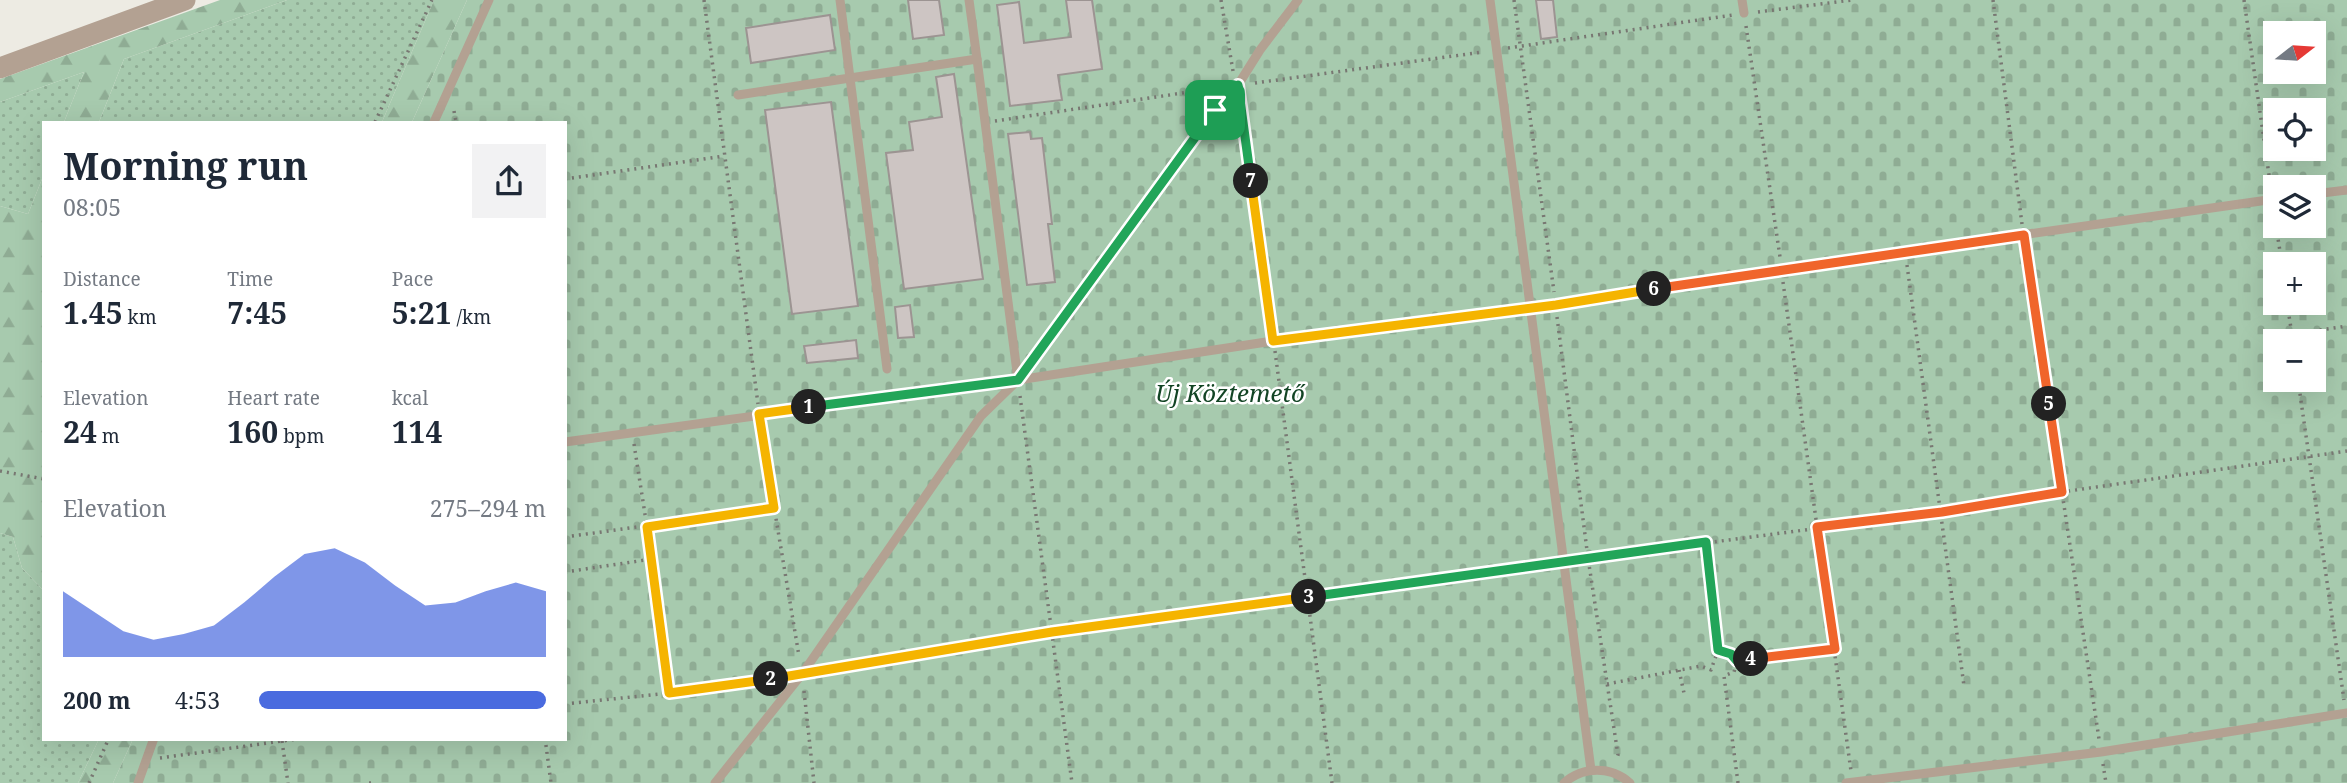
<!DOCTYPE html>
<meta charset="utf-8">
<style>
:root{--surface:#fff;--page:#f2f2f3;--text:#1f2937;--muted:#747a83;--accent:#4a6bdf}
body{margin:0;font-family:"Noto Serif",serif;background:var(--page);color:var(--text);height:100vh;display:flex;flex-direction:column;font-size:26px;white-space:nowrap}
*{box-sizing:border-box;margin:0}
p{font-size:23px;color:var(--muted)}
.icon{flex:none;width:38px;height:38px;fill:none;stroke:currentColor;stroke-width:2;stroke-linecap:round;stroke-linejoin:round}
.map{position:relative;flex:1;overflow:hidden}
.details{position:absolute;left:42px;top:121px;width:525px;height:620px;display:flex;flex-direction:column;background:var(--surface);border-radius:0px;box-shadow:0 7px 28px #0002}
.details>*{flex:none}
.needle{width:46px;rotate:73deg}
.tools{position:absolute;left:2263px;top:21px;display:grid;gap:14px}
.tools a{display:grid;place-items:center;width:63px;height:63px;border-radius:0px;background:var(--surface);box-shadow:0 7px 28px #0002;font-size:35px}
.pin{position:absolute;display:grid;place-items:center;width:60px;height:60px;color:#fff;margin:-30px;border-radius:14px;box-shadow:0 4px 10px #0006}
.km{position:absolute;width:35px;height:35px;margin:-18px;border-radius:50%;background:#222;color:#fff;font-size:19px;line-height:35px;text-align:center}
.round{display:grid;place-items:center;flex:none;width:74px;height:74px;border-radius:0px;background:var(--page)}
.head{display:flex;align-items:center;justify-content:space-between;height:119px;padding:0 21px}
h1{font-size:38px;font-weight:700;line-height:52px}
.stats{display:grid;grid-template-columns:repeat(3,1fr);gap:10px;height:119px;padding:7px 21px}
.stats div{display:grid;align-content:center}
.stats b{font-size:30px;font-weight:700}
.stats small{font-size:19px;font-weight:400}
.stats p{font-size:19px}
.chart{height:196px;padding:14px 21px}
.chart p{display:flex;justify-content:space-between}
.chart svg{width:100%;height:126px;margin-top:7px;fill:var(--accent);opacity:.7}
ul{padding:0 21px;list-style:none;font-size:23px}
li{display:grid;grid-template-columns:112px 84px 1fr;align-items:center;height:52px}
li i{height:18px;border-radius:9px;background:var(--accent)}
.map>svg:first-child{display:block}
</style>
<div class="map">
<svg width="2347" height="783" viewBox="0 0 2347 783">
<defs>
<pattern id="grass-dots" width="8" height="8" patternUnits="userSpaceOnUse" patternTransform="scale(1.75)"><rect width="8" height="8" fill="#a7caae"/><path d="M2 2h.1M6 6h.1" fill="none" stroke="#8fac94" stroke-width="1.8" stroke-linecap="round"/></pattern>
<pattern id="forest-firs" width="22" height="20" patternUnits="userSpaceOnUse" patternTransform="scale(1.75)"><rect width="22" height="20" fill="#a7caae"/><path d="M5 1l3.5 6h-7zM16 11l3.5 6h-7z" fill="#8fac94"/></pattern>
<pattern id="cemetery-stones" width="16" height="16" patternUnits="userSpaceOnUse" patternTransform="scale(1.75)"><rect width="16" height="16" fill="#a7caae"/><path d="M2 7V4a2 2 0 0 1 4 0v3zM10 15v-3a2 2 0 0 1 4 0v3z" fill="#8fac94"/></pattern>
</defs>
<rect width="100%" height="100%" fill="#edebe3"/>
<g fill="url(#grass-dots)">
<path d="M287,0H434L382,122H99L124,59Z"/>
<path d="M84,72L64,122H44V174L28,214L0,206V102Z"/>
<path d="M0,533L13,537L22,568L44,591V738L99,739L78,783H0Z"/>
</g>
<g fill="url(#forest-firs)">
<path d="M220,0H287L124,59L99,122H64L84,72L0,102V79Z"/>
<path d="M434,0H467L412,122H382Z"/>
<path d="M44,174V591L22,568L13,537L0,533V206L28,214Z"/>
<path d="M99,739H133L113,783H78Z"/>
</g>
<path fill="url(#cemetery-stones)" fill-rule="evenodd" d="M467,0H2347V783H113L133,739L565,738V122H412ZM2275,33H2314V72H2275ZM2275,110H2314V149H2275ZM2275,187H2314V226H2275ZM2275,264H2314V303H2275ZM2275,341H2314V380H2275Z"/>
<g fill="#cdc5c3" stroke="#9c9492" stroke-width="2">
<path d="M908,0H939L944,35L913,39Z"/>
<path d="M1066,0H1092L1102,69L1058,75L1062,100L1010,106L997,5L1019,2L1024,43L1071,37Z"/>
<path d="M1536,0H1553L1557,37L1541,39Z"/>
<path d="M830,15L835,50L751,63L746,28Z"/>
<path d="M954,74L983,279L904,289L886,153L913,150L909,122L942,117L936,77Z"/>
<path d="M831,102L858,306L792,314L765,110Z"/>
<path d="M1030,132L1031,139L1042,138L1052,224H1048L1055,282L1027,285L1008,134Z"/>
<path d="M910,305L914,337L898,338L895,307Z"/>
<path d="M856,340L858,358L807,363L804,346Z"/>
</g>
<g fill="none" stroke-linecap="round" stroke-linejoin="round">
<g stroke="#787772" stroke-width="3.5" stroke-dasharray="2 5" stroke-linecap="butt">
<path d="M704,0L758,404"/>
<path d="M1221,0L1233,71"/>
<path d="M1514,0L1554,292"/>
<path d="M1993,0L2022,224"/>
<path d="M2244,0L2271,189"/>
<path d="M1758,12L1852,0"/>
<path d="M1746,26L1780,257"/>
<path d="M1508,48L1733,15"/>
<path d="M1255,83L1483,52"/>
<path d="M1240,102L1272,330"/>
<path d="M454,111L456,122"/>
<path d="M995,121L1216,88"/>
<path d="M375,122L432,0"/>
<path d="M565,179L724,156"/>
<path d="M2276,226L2282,264"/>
<path d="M2025,245L2099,739"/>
<path d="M1907,265L1964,686"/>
<path d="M1783,282L1851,771"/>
<path d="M2287,303L2293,341"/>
<path d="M1557,317L1588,558L1618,755L1616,760"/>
<path d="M2292,334L2347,326"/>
<path d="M1275,351L1332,783"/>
<path d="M2298,380L2344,700"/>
<path d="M1020,396L1072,783"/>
<path d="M761,429L799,656"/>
<path d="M634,444L652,559L669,693"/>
<path d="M0,471L44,479"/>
<path d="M565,537L774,508"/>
<path d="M1706,542L1718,650L1731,654L1737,661"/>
<path d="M1576,560L1942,512L2062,492L2347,451"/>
<path d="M565,572L652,559"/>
<path d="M1679,670L1684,693"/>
<path d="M818,672L1052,632L1551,563"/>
<path d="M1607,684L1701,666L1711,670L1718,650"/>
<path d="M804,691L814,783"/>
<path d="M565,704L669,693L783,677"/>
<path d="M545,738L551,783"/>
<path d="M282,741L288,783"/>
<path d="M160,758L304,738"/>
<path d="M2103,764L2106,783"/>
<path d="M89,783L109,738"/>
<path d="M369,783H371"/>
<path d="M1738,783L1724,676L1734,672L1737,661L1835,649"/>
</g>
<g stroke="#b3a192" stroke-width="9">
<path d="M1490,0L1591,770"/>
<path d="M1742,0L1744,13"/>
<path d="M977,59L1018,380"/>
<path d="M738,95L850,78L840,0"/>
<path d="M434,122L489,0"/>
<path d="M2314,194L2347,190"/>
<path d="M887,369L850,78L977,59L969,0"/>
<path d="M565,442L1018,380L1273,341L1556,305L1781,269L2275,199"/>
<path d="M138,783L154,738"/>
<path d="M715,783L802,674L981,416L1018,380L1215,110L1238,85L1260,50L1298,0"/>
<path d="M1564,783C1583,766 1611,766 1630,783"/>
<path d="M1846,783L2101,752L2347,713"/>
</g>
<path stroke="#b3a192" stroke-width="21" d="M0,68L185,0"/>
</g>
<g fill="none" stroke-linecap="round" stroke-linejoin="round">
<g stroke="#fff" stroke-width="14">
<path id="split-1" d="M809,407L1018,380L1215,110"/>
</g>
<g stroke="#fff" stroke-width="14">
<path id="split-2" d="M771,679L669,693L647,527L774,508L759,414L809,407"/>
</g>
<g stroke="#fff" stroke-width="14">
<path id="split-3" d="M771,679L1052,632L1309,597"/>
</g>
<g stroke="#fff" stroke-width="14">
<path id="split-4" d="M1309,597L1706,542L1718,650L1731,654L1737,661L1751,659"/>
</g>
<g stroke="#fff" stroke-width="14">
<path id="split-5" d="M1751,659L1835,649L1817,527L1942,512L2062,492L2049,404"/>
</g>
<g stroke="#fff" stroke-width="14">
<path id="split-6" d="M1654,289L2024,235L2049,404"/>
</g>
<g stroke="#fff" stroke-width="14">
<path id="split-7" d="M1251,181L1273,341L1556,305L1654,289"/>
</g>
<g stroke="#fff" stroke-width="14">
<path id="split-8" d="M1215,110L1238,85L1251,181"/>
</g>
<use href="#split-1" stroke="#22a559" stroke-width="9"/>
<use href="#split-2" stroke="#f5b400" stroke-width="9"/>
<use href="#split-3" stroke="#f5b400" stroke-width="9"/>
<use href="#split-4" stroke="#22a559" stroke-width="9"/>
<use href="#split-5" stroke="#f0652b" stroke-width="9"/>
<use href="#split-6" stroke="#f0652b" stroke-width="9"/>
<use href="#split-7" stroke="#f5b400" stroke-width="9"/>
<use href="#split-8" stroke="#22a559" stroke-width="9"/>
</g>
<g text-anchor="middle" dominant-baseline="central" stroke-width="5" stroke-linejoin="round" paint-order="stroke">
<g font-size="24" font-style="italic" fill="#124424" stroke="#fff">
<text x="1230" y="392">Új Köztemető</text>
</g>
</g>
</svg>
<div class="tools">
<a><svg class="needle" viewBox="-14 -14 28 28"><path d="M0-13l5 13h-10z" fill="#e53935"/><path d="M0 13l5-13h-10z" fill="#747a83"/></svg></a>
<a><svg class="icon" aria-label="locate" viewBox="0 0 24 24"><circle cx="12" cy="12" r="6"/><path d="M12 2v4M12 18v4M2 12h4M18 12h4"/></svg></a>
<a><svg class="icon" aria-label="layers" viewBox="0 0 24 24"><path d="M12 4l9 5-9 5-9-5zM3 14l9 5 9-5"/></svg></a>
<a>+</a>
<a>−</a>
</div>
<div class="pin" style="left:1215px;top:110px;background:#1e9e55"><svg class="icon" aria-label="arrive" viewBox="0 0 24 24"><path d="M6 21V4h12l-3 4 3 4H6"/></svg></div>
<b class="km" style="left:809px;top:407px">1</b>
<b class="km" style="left:771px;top:679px">2</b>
<b class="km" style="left:1309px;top:597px">3</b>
<b class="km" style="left:1751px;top:659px">4</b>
<b class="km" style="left:2049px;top:404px">5</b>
<b class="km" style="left:1654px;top:289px">6</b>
<b class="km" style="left:1251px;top:181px">7</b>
<section class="details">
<div class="head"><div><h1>Morning run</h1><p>08:05</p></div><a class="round"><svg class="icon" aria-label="share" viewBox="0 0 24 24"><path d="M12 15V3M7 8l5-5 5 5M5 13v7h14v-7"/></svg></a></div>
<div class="stats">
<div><p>Distance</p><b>1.45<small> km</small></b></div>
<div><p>Time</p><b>7:45</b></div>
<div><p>Pace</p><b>5:21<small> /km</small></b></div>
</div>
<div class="stats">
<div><p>Elevation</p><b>24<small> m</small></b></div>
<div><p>Heart rate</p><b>160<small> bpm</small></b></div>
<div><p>kcal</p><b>114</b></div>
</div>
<div class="chart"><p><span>Elevation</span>275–294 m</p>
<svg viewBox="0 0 160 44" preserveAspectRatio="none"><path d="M0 44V21L10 28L20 35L30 38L40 36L50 33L60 25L70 16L80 8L90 6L100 11L110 19L120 26L130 25L140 21L150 18L160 21V44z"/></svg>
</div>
<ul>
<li><b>200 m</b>4:53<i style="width:100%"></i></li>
</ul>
</section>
</div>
